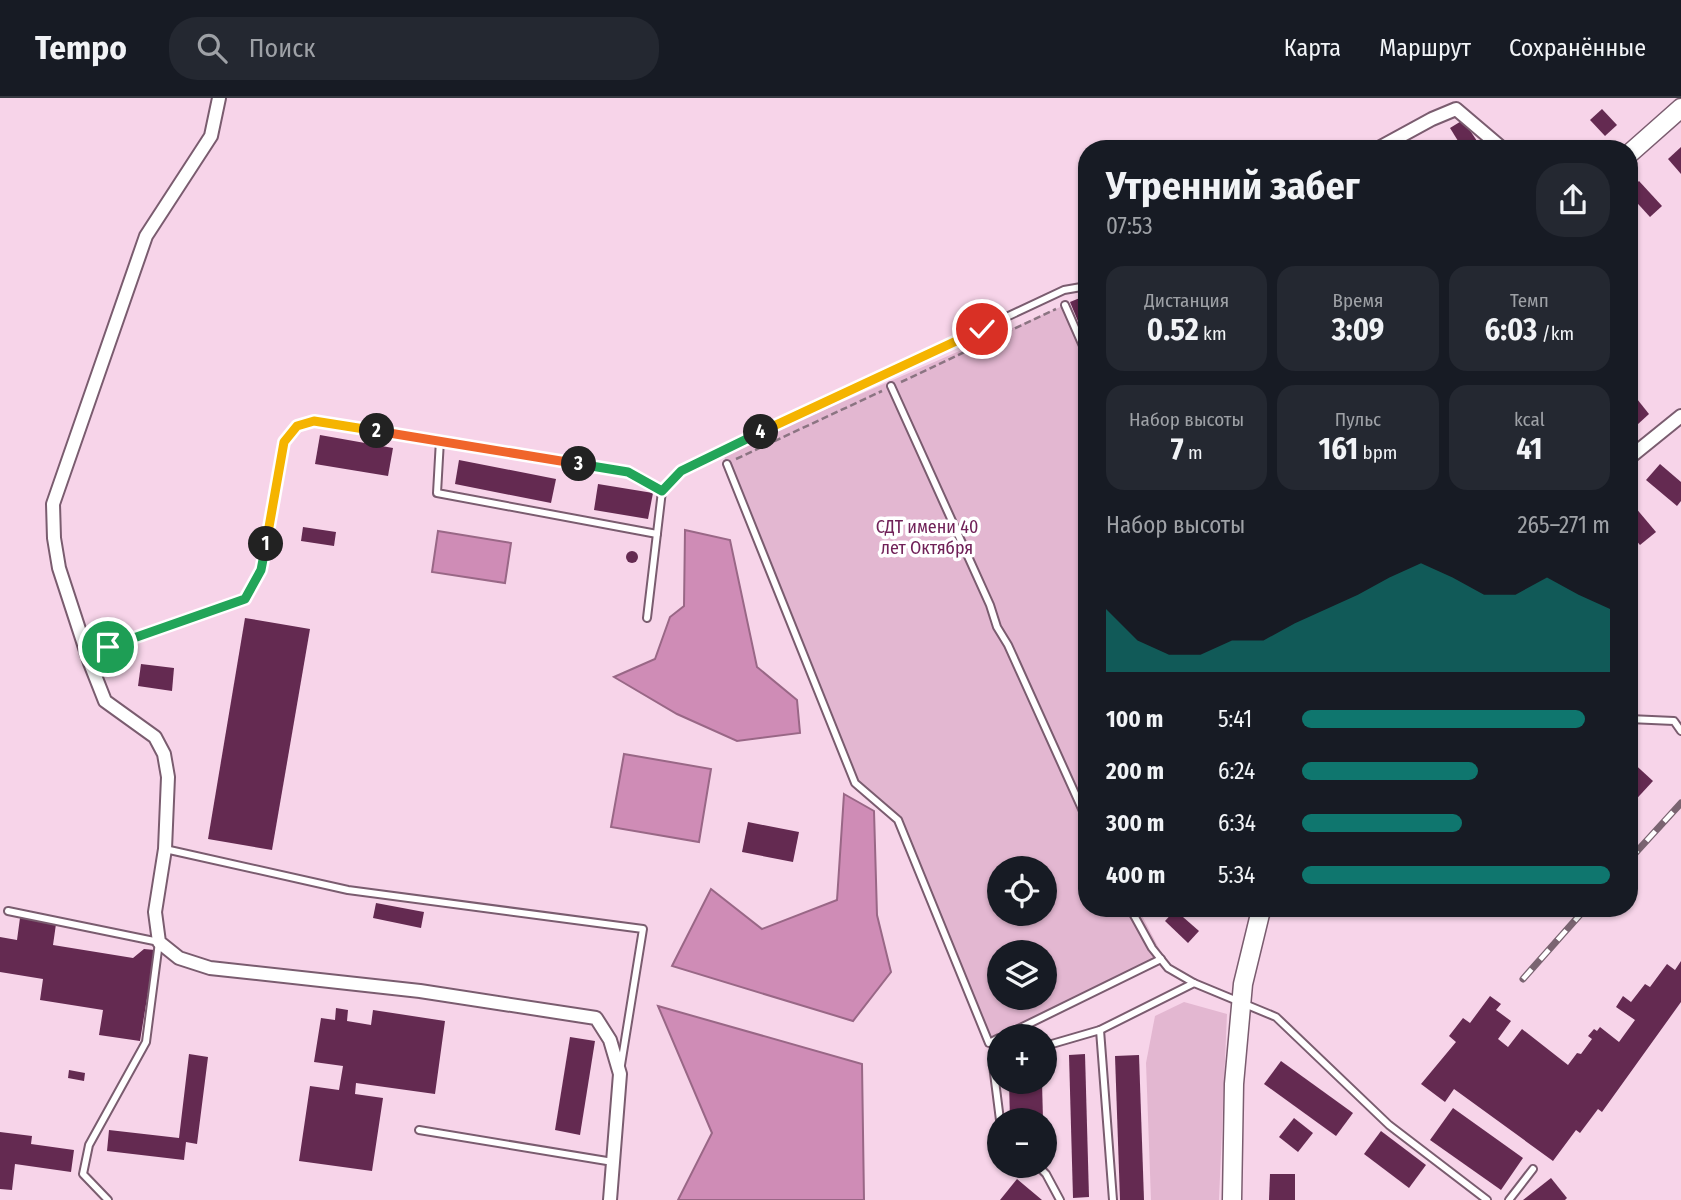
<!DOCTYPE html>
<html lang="ru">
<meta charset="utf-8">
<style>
:root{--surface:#171b24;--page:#242831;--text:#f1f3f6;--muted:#9ea1a6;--line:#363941;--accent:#0f766e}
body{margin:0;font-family:"Fira Sans Condensed",sans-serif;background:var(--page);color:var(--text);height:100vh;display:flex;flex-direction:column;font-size:26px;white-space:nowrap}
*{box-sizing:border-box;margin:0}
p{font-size:23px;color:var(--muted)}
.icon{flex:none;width:38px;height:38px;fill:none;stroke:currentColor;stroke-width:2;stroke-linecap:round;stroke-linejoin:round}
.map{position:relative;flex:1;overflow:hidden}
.drawer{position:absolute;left:1078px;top:42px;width:560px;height:777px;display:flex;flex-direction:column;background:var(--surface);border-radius:28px;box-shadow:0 2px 5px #0004}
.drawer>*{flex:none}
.controls{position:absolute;left:987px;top:758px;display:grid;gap:14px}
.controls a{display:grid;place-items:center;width:70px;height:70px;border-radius:50%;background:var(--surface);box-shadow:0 2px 5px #0004;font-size:35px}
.pin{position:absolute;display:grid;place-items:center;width:60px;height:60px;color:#fff;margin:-30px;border:4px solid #fff;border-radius:50%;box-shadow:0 2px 7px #0007}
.km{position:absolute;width:35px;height:35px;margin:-18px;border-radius:50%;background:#222;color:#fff;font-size:19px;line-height:35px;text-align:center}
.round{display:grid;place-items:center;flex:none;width:74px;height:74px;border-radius:28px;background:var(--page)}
.summary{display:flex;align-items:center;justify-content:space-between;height:119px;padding:0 28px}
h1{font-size:38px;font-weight:700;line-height:52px}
.figures{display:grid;grid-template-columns:repeat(3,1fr);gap:10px;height:119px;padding:7px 28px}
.figures div{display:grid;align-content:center;border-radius:18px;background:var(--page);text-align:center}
.figures b{font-size:30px;font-weight:700}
.figures small{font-size:19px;font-weight:400}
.figures p{font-size:19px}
.chart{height:196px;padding:14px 28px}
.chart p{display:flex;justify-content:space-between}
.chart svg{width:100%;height:126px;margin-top:7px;fill:var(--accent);opacity:.7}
ul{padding:0 28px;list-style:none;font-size:23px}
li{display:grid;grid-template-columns:112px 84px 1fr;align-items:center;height:52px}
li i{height:18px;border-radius:9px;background:var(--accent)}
header{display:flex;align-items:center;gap:42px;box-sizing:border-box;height:98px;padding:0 35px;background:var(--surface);border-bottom:2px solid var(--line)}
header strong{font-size:33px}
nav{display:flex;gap:38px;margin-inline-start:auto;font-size:24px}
.search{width:490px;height:63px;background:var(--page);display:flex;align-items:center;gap:18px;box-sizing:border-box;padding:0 24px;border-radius:28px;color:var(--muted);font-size:26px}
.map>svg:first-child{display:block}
</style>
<header>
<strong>Tempo</strong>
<div class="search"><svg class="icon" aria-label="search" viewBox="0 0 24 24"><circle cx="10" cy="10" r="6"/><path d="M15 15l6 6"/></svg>Поиск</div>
<nav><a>Карта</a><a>Маршрут</a><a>Сохранённые</a></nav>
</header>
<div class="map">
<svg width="1681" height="1102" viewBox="0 0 1681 1102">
<rect width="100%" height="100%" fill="#f7d4e9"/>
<g fill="#e3b7d1" fill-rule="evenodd">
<path d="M1065,207L1087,257V810H1138L1163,858L989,945L898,722L855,685L723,356ZM999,770H1045V816H999ZM999,854H1045V900H999Z"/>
<path d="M1184,904L1227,916L1219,1102H1151L1146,965L1155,918Z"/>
</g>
<g fill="#cf8cb6" stroke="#996786" stroke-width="2">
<path d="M685,432L730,442L757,569L797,602L800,635L737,643L677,616L614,579L655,561L670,519L684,508Z"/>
<path d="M438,433L511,445L505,485L432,474Z"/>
<path d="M624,656L711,671L699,744L611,729Z"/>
<path d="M844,696L874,713L877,817L891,874L853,923L672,868L711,791L762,831L837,802Z"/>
<path d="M658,908L862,966L864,1102H678L712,1035Z"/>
</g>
<g fill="#642a51">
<path d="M1602,11L1617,27L1605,38L1590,22Z"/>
<path d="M1463,22L1477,43L1465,51H1463L1450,30Z"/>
<path d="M1681,49V76L1668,61Z"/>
<path d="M1639,83L1662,108L1650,119L1629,96V92Z"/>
<path d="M1087,197V225L1080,228L1070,204Z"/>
<path d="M1633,296L1649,316L1637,327L1629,318V299Z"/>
<path d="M320,337L393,350L388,378L315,366Z"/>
<path d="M459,362L556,381L551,405L455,386Z"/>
<path d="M1660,366L1681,384V403L1677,408L1646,382Z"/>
<path d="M598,386L653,395L648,421L594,412Z"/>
<path d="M1629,402L1656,434L1640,447L1629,434Z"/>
<path d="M303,429L336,434L334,448L301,443Z"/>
<circle cx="632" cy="459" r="6"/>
<path d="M245,520L310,531L272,752L208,741Z"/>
<path d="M141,566L174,570L172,593L138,588Z"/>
<path d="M1629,661L1653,683L1629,709Z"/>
<path d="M748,724L799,734L793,764L742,754Z"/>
<path d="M376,805L424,814L421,830L373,820Z"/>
<path d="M1175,812L1199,833L1188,845L1165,823Z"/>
<path d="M20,820L56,826L53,847L133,860L144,851L155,852L140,943L99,937L103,912L40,902L43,881L0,874V839L17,842Z"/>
<path d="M1681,863V904L1602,1014L1598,1011L1580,1035L1576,1032L1553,1063L1454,991L1445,1004L1421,986L1456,944L1449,938L1463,920L1470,925L1490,898L1501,906L1496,912L1511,923L1498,941L1508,949L1522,931L1568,967L1577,955L1581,956L1592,941L1588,938L1594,931L1597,933L1600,929L1619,944L1635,922L1616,909L1623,898L1631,904L1645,886L1650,889L1667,866L1675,872Z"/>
<path d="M336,910L348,912L347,923L371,927L373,912L445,923L435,996L356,985L355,996L383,1000L372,1073L299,1063L310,988L339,992L343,968L314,964L321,920L335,922Z"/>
<path d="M570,939L595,943L580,1037L555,1032Z"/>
<path d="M189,956L208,959L197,1046L186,1044L184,1062L107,1053L109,1032L179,1040Z"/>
<path d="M1085,956L1089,1099L1073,1100L1069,957Z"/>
<path d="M1139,957L1144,1102H1120L1115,958Z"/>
<path d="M1281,963L1353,1015L1336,1038L1264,986Z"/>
<path d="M69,972L85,975L84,983L68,980Z"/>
<path d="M1009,984H1042L1043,1022H1010Z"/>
<path d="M1453,1010L1523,1060L1501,1092L1430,1042Z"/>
<path d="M1294,1020L1313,1035L1298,1054L1279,1039Z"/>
<path d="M1381,1033L1426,1067L1409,1090L1364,1056Z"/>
<path d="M0,1034L32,1038L31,1046L74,1052L71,1074L15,1066L12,1092L0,1091Z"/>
<path d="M1270,1076H1295V1102H1269Z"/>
<path d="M1551,1080L1567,1100L1565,1102H1523Z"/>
<path d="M1017,1081L1042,1102H1000Z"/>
</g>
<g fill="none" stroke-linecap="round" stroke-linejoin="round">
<g stroke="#7a5c6f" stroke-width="10">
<g id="service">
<path d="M1065,207L1087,257"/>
<path d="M891,288L990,507L997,529L1008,547L1087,722"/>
<path d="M440,342L437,395L657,436"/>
<path d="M727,366L855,685L898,722L989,945L999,940"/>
<path d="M662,393L681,373L736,346L1064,192L1087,188"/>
<path d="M90,565L108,549L245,501L261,472L284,344L297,328L314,323L628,374L662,393L647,520"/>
<path d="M1629,621L1674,623L1681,633"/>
<path d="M165,751L348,792L643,831L621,967"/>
<path d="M1130,810L1152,850L1168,870L1194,885"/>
<path d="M8,813L159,844L146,944L89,1047L83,1076L108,1102"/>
<path d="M1100,932L1194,885L1276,919L1389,1027L1487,1102"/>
<path d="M1004,938L1161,861"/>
<path d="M1045,948L1100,932L1113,1102"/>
<path d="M999,964L993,967L1000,1022"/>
<path d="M419,1032L613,1064"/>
<path d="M1038,1068L1046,1076L1060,1102"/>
<path d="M1509,1102L1533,1071"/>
</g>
</g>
<g stroke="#7a5c6f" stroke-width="16">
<g id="minor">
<path d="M219,0L211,38L146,138L53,406L54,440L59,470L90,565L105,603L155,639L164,656L168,679L165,751L155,814L159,844L179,860L210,870L420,893L596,920L610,942L620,976L610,1102"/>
<path d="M1377,51L1432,21L1456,11L1503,51"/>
<path d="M1629,360L1681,318"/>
</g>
</g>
<g stroke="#7a5c6f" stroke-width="21">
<g id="secondary">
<path d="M1629,56L1681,10"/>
<path d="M1232,1102L1234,986L1243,886L1260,816L1263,810"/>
</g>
</g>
<g stroke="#8b7482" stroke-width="2.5" stroke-dasharray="7 3.5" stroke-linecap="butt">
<path d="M901,284L1056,211"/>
<path d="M736,361L882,293"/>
</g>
<use href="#service" stroke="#fff" stroke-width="6"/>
<use href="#minor" stroke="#fff" stroke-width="12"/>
<use href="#secondary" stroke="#fff" stroke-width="18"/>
<g stroke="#7a6471" stroke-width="7">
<g id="rail">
<path d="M1629,762L1681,705"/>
<path d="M1523,881L1586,810"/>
</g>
</g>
<use href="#rail" stroke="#fff" stroke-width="4.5" stroke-dasharray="13" stroke-linecap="butt"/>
</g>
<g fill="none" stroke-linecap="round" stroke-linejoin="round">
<g stroke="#fff" stroke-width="14">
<path id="split-1" d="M108,549L245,501L261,472L266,446"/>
</g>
<g stroke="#fff" stroke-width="14">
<path id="split-2" d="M266,446L284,344L297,328L314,323L377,333"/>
</g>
<g stroke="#fff" stroke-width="14">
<path id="split-3" d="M377,333L579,366"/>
</g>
<g stroke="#fff" stroke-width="14">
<path id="split-4" d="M579,366L628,374L662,393L681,373L761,334"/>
</g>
<g stroke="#fff" stroke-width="14">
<path id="split-5" d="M761,334L982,231"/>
</g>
<use href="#split-1" stroke="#22a559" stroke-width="9"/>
<use href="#split-2" stroke="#f5b400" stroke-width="9"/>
<use href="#split-3" stroke="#f0652b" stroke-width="9"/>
<use href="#split-4" stroke="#22a559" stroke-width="9"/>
<use href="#split-5" stroke="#f5b400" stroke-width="9"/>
</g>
<g text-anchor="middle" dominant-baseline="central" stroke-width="7" stroke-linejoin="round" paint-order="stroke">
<g font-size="18" fill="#702158" stroke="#fff">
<text x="927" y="429">СДТ имени 40<tspan x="927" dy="21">лет Октября</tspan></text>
</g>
</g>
</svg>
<div class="controls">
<a><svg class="icon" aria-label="locate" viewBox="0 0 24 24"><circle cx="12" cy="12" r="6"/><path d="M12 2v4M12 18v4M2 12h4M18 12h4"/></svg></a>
<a><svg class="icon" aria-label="layers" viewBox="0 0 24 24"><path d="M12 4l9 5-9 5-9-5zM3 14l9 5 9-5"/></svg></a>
<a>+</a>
<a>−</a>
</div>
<div class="pin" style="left:108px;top:549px;background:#1e9e55"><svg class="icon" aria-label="arrive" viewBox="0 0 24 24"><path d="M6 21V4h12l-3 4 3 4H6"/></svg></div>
<div class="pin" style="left:982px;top:231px;background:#d93025"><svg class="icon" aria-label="check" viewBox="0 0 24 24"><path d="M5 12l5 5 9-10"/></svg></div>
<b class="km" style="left:266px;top:446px">1</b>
<b class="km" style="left:377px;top:333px">2</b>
<b class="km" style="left:579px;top:366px">3</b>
<b class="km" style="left:761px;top:334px">4</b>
<section class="drawer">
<div class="summary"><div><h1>Утренний забег</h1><p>07:53</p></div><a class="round"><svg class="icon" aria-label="share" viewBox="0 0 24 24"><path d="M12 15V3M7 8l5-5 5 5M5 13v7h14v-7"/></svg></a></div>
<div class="figures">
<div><p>Дистанция</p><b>0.52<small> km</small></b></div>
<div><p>Время</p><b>3:09</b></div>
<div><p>Темп</p><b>6:03<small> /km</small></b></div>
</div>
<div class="figures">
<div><p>Набор высоты</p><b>7<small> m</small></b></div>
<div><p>Пульс</p><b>161<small> bpm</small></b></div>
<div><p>kcal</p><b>41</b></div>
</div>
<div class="chart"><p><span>Набор высоты</span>265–271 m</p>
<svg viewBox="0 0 160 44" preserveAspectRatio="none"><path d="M0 44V22L10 33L20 38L30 38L40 33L50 33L60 27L70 22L80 17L90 11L100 6L110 11L120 17L130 17L140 11L150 17L160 22V44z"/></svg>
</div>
<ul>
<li><b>100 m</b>5:41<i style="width:92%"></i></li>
<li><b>200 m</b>6:24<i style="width:57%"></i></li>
<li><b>300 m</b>6:34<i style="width:52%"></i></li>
<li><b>400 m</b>5:34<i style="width:100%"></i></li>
</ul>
</section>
</div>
